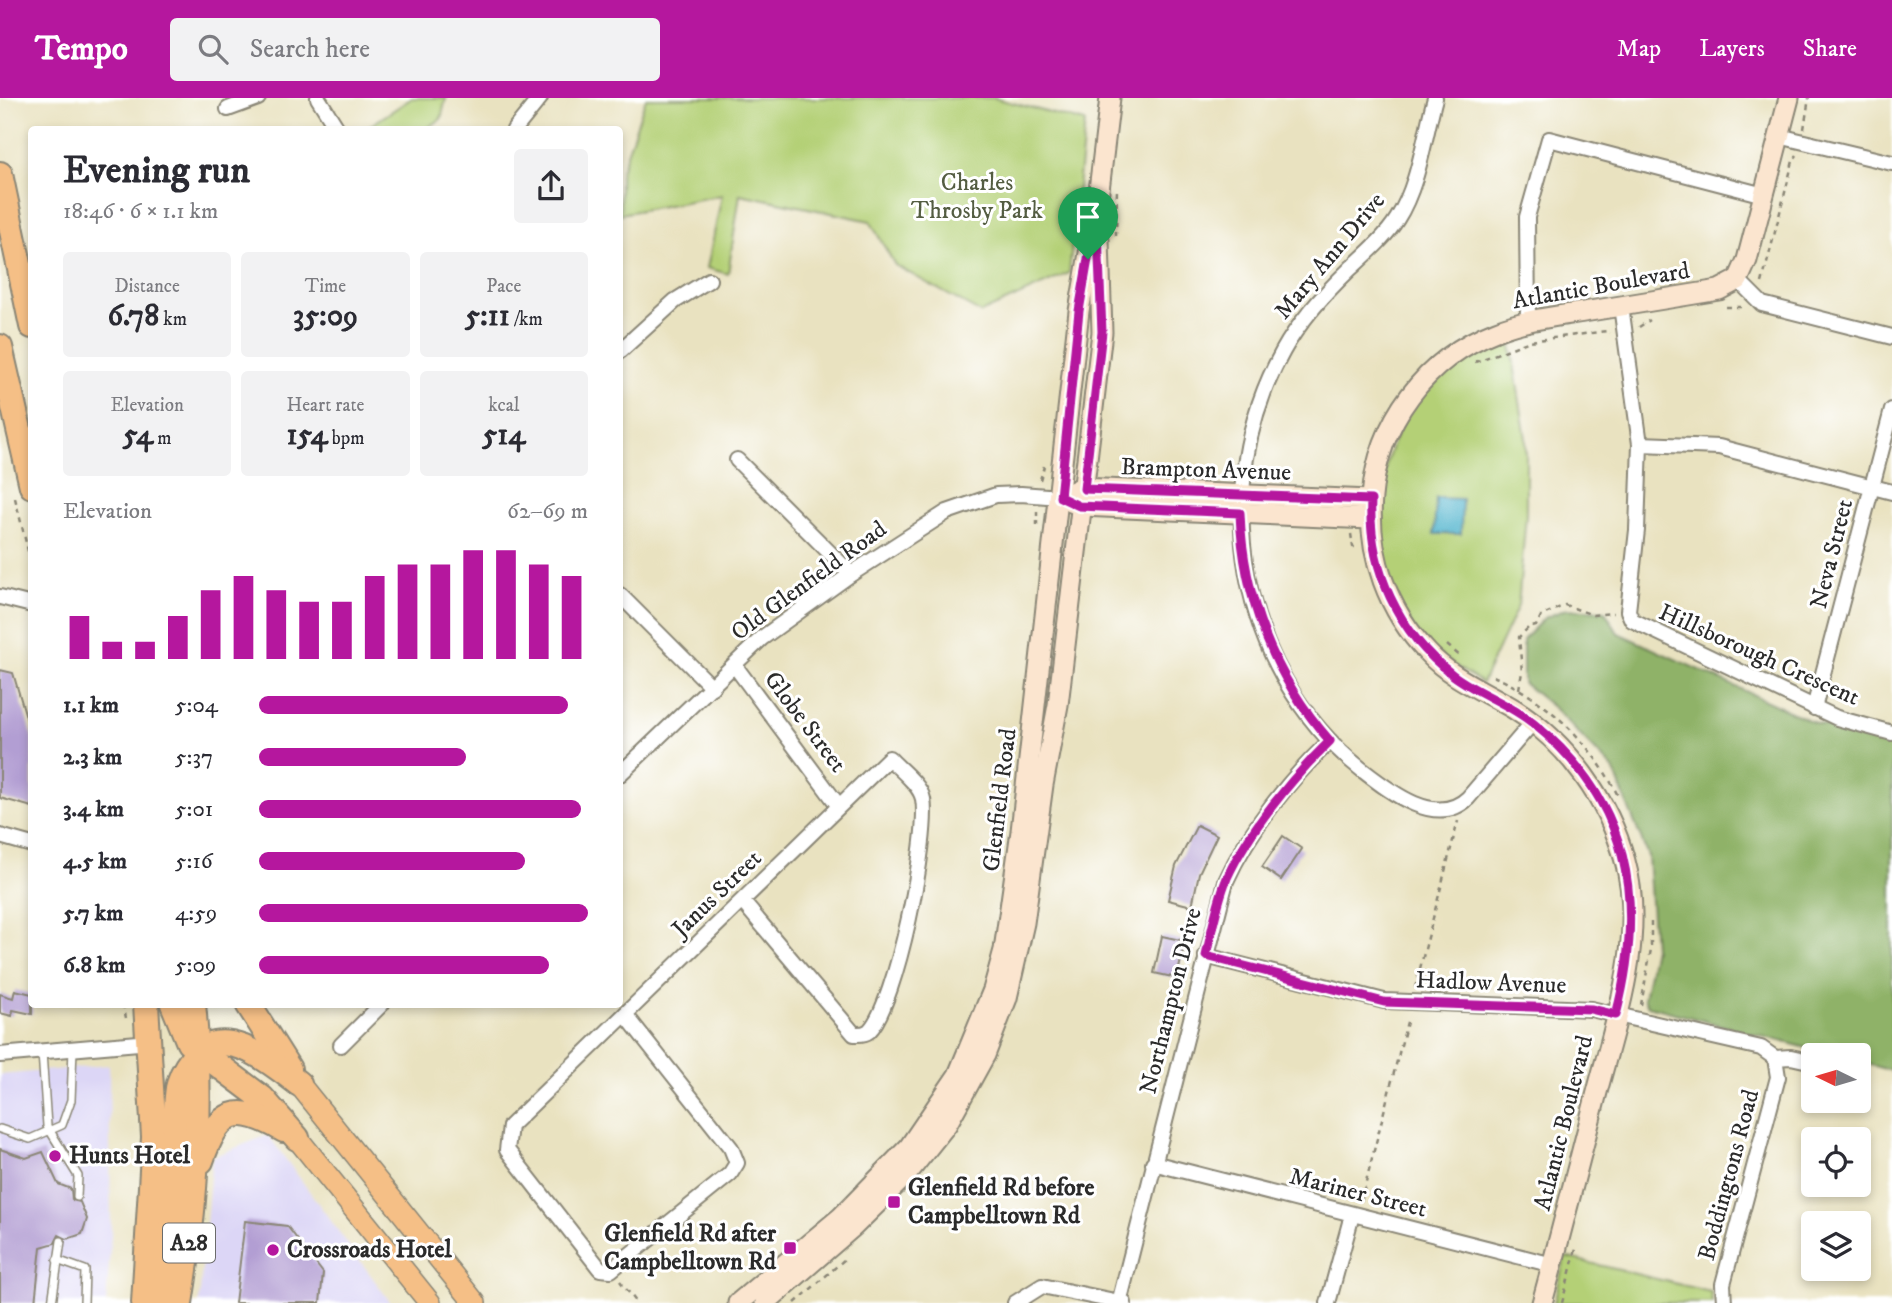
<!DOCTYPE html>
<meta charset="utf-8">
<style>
:root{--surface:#fff;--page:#f2f2f3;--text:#2b2b33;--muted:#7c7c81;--accent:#b5179e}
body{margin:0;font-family:"IM FELL DW Pica",serif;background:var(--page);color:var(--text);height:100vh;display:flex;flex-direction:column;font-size:26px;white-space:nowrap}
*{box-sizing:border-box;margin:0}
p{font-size:23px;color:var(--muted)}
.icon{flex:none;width:38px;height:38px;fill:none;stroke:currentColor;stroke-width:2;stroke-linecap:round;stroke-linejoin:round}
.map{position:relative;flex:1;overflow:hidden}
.drawer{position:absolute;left:28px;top:28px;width:595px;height:882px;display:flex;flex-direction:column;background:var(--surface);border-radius:7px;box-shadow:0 4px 10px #0003}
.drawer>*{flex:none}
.needle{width:46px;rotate:275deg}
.tools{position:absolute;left:1801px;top:945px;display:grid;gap:14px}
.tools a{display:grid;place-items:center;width:70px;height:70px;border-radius:7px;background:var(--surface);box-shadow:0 4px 10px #0003;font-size:35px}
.pin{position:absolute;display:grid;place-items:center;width:60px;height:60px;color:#fff;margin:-72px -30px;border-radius:50% 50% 50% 0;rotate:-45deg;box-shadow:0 0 7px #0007}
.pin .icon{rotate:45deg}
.round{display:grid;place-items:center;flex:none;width:74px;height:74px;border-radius:7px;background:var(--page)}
.summary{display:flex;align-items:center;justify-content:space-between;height:119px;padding:0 35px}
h1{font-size:38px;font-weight:800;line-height:52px}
.figures{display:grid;grid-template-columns:repeat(3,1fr);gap:10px;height:119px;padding:7px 35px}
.figures div{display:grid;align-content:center;border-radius:7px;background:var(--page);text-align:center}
.figures b{font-size:30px;font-weight:800}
.figures small{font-size:19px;font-weight:400}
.figures p{font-size:19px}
.chart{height:196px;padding:14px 35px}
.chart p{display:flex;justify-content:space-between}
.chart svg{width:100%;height:126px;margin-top:7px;stroke:var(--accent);stroke-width:6}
ul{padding:0 35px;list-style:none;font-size:23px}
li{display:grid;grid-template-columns:112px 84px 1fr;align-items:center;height:52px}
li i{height:18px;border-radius:9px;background:var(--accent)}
header{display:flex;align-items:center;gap:42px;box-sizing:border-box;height:98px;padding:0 35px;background:var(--accent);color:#fff}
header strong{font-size:33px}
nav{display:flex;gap:38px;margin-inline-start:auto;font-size:24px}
.search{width:490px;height:63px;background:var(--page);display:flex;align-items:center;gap:18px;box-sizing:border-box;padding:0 24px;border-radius:7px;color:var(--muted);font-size:26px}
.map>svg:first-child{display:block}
</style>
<header>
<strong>Tempo</strong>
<div class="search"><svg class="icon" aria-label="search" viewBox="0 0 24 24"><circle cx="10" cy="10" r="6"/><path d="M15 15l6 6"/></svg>Search here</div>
<nav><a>Map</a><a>Layers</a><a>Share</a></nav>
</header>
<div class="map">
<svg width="1892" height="1205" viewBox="0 0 1892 1205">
<rect width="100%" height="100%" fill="#fff"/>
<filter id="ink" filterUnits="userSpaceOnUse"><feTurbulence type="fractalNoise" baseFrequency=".0143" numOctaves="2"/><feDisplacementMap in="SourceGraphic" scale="14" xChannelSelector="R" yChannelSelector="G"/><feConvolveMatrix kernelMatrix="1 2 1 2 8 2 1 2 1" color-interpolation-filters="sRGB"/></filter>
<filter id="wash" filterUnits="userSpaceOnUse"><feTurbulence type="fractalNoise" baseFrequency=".00686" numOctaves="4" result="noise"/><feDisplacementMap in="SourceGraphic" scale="28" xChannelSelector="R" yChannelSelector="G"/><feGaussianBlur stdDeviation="1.57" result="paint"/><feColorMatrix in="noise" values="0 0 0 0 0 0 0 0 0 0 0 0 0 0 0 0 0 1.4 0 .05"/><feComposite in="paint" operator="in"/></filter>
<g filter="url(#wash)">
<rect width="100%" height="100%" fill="#e9e2c0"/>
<g fill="#dcd6f6">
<path d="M109,967L111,1138L106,1205H0V977Z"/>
<path d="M268,1037L391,1205H199L212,1059Z"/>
</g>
<g fill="#b4d076" stroke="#707e50" stroke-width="2">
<path d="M412,0H446L441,21L425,31H365Z"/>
<path d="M646,0H994L1085,24L1069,175L981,215L895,167L870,123L740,96L728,176L707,170L722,97L620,116V76Z"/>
<path d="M1509,235L1526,341V417L1518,508L1482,585C1460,571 1435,557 1418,536C1365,467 1368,357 1424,292C1447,266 1479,250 1509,235Z"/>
<path d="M1565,1159L1711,1194L1712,1205H1554Z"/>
</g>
<path fill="#8fb267" stroke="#5d6e49" stroke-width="2" d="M1566,511L1605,513L1618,535L1815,625L1892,645V973L1859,964L1858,957H1833L1648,908L1644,900L1654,850L1648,758L1613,671L1555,611L1523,585V542L1544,520Z"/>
<path fill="#4eb2cc" stroke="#3c6e7c" stroke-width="2" d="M1436,400L1462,401L1461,436H1434Z"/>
<g id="blocks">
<g fill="#b29ed3">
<path d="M0,572L13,575L32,639V709L0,700Z"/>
<path d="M1197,727L1217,737L1199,775L1192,808L1168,802L1176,768Z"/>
<path d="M1283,738L1302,751L1281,782L1262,769Z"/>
<path d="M1162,838L1185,843L1177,880L1154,875Z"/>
<path d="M15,892L32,896V916L13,912L12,918L0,915V896L13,900Z"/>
<path d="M0,1051L26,1060L43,1054L58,1086L71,1091L72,1102L80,1104L87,1121L82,1136L67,1141L59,1137L55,1145L41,1149L35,1205H0Z"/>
<path d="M245,1123L287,1128L323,1175L320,1205H235Z"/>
</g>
</g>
</g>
<g filter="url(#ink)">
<use href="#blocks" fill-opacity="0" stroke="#8a8676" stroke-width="2"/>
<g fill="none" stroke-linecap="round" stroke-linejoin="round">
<g stroke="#8a8676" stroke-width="10">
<g id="lane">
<path d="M42,954L47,1028L78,1078L77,1099"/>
<path d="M0,1031L30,1041L62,1027L71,1002L73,951"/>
<path d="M57,1162L85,1172L84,1205"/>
<path d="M52,1205L61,1143"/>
</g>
</g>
<g stroke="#8a8676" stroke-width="18">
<g id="street">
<path d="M318,0L338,32"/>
<path d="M1435,0C1424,39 1419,87 1397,121C1385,140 1366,156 1350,171C1324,196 1300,222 1283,253C1207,389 1237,573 1361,671C1388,692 1436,731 1468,700L1533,624"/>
<path d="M228,11L258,0"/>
<path d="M514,32L540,0"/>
<path d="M1779,38L1892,65"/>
<path d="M1738,182L1762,206L1892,239"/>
<path d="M1621,208L1640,346L1637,432L1628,513L1632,522L1837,620L1892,635"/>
<path d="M1528,223L1527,119L1549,41L1764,97"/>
<path d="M620,253L675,203L709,182"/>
<path d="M1640,346L1719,349L1892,394"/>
<path d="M737,362L851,476"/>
<path d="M620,497L712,589"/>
<path d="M0,499L32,507"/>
<path d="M735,568L838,707"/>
<path d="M1814,610L1892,312"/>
<path d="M620,676L762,540L851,476L947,414L996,397L1021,396L1060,399"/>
<path d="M0,738L32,747"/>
<path d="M1206,858L1384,903L1591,911L1761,950L1775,960L1791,959L1813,964"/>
<path d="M625,916L731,1050L737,1065L730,1076L611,1172L600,1171L507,1052L510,1028L889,660C899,671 920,686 923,701C930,738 896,907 869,933C864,937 859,936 854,936L742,803"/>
<path d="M341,947L382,906"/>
<path d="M0,957L150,944"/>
<path d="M1153,1065L1553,1167"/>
<path d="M1015,1205L1042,1188L1124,1205"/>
<path d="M1119,1205L1226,783C1249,732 1289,682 1330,643"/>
<path d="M1328,1205L1352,1117"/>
<path d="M1724,1205L1723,1186L1778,979L1775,960"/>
</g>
</g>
<g stroke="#8a8676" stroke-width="23">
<g id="secondary">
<path d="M1072,394L1080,390L1371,402"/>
<path d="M1071,404L1082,408L1370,421"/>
<path d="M738,1205L841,1119L909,1049L958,977L993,892L1004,852L1021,733L1079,213L1097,109L1110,0"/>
<path d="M765,1205L854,1128L907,1076L947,1026L985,957L1007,900L1024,825L1043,687L1058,607L1102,234L1099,142"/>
<path d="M1542,1205C1560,1139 1577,1072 1594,1006C1613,929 1647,842 1625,763C1609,703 1567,644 1514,611C1485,593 1452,581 1428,555C1388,513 1367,457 1372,399C1378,324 1426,260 1496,233C1526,221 1559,218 1590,213C1633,206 1676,199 1719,192L1738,182L1747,162L1789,0"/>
</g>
</g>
<g stroke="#8a8676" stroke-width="24">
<g id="primary">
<path d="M299,986L475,1205"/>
<path d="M297,1040L430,1205"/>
</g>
</g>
<g stroke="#8a8676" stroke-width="28">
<g id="highway">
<path d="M0,76L32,228"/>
<path d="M0,249L32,388"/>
<path d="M173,906L189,945L262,1000L297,1040"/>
<path d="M248,906L289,971"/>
<path d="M201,1063C219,1010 237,1005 284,1032"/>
<path d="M144,1205L154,1039L146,906"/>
<path d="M163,1205C170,1163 172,1119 174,1076C175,1048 174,1018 178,990C180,979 185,970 192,961C222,922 272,965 299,986"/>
<path d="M180,1205C196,1107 203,1005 193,906"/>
</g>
</g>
<g stroke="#8a8676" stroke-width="2.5" stroke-dasharray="5 5" stroke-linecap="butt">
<path d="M1804,31L1809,0"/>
<path d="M1116,138L1117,89"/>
<path d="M1762,185L1793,63L1797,57"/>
<path d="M1726,209H1743"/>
<path d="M1639,229L1650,222"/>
<path d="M1475,264L1530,243L1607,233L1610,235"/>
<path d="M1040,382L1044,368"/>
<path d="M15,400L32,469"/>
<path d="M1037,413V427"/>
<path d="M1351,436L1353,449H1357"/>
<path d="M1447,547L1461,559"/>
<path d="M1493,578C1547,601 1594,647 1619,700"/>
<path d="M1519,591L1522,574L1519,539L1528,530L1536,528L1541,518L1565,507L1593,517L1613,515"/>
<path d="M1415,890L1458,723"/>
<path d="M123,906L126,920"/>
<path d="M1641,907L1651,851V824"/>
<path d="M1361,1103L1408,920"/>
<path d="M620,1183L637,1205"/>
<path d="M795,1205L845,1161"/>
<path d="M1562,1205L1577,1147"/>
<path d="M1698,1205L1708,1203"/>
</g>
<use href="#lane" stroke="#fff" stroke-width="7"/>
<use href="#street" stroke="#fff" stroke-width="14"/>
<use href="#secondary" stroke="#fbe5cf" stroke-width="19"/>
<use href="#primary" stroke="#f5bf86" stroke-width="21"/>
<use href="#highway" stroke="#f5bf86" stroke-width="24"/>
</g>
</g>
<g fill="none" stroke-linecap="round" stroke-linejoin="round" filter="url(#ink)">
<g stroke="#fff" stroke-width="14">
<path id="route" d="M1097,109L1102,234L1084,391L1371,402C1368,470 1398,535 1453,577C1478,596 1509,605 1534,626C1630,703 1646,803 1616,917L1591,911L1384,904L1206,858C1212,832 1217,804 1227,780C1248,733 1293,679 1330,643C1274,579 1243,500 1240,415L1079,408L1060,399L1079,213Z"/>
</g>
<use href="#route" stroke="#b5179e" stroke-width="9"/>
</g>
<g fill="#b5179e" stroke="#fff" stroke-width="2.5">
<circle cx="55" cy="1058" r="7"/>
<rect x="887" y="1097" width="14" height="14" rx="3.5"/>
<rect x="783" y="1143" width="14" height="14" rx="3.5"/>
<circle cx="273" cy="1152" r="7"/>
</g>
<g text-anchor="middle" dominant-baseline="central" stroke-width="6" stroke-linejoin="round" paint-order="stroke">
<rect fill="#fff" stroke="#6b6b6b" stroke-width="2" x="163" y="1125.5" width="52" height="39" rx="5"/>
<g font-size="23" font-weight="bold" fill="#2b2b2b">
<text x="189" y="1145">A28</text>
</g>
<g font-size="24" fill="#545d42" stroke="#fff">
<text x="977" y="85">Charles<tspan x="977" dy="28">Throsby Park</tspan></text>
</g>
<g font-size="24" fill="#2b2b2b" stroke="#fff">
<text transform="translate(1330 158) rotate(-50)">Mary Ann Drive</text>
<text transform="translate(1601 188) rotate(-10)">Atlantic Boulevard</text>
<text transform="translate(1206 372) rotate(2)">Brampton Avenue</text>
<text transform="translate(1832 456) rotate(-76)">Neva Street</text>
<text transform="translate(809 483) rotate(-36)">Old Glenfield Road</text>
<text transform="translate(1759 557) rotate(24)">Hillsborough Crescent</text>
<text transform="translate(805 624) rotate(53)">Globe Street</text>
<text transform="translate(1000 702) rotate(-83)">Glenfield Road</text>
<text transform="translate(717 796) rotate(-44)">Janus Street</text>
<text transform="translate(1491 885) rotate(2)">Hadlow Avenue</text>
<text transform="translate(1171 903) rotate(-76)">Northampton Drive</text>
<text transform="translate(1564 1025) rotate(-76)">Atlantic Boulevard</text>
<text transform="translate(1729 1077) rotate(-75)">Boddingtons Road</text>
<text transform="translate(1358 1095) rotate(14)">Mariner Street</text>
</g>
<g font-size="24" font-weight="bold" fill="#2b2b2b" stroke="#fff" text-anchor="start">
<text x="69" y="1058">Hunts Hotel</text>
<text x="908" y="1090">Glenfield Rd before<tspan x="908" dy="28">Campbelltown Rd</tspan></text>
<text x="776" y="1136" text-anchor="end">Glenfield Rd after<tspan x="776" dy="28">Campbelltown Rd</tspan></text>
<text x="287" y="1152">Crossroads Hotel</text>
</g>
</g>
</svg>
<div class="tools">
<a><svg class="needle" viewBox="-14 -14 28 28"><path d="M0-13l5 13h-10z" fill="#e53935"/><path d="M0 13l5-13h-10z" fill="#7c7c81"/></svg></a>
<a><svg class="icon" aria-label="locate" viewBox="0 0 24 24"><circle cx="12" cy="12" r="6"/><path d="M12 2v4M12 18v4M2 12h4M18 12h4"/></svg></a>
<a><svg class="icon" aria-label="layers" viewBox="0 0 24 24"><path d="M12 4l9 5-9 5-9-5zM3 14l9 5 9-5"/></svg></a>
</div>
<div class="pin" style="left:1088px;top:161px;background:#1e9e55"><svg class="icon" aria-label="arrive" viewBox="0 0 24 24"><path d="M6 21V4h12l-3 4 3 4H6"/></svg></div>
<section class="drawer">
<div class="summary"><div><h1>Evening run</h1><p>18:46 · 6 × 1.1 km</p></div><a class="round"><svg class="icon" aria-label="share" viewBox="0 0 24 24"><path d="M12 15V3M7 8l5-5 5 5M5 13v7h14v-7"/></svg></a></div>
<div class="figures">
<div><p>Distance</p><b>6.78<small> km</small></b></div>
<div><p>Time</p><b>35:09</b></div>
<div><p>Pace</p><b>5:11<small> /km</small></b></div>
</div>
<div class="figures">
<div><p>Elevation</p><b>54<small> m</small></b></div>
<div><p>Heart rate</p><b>154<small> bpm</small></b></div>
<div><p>kcal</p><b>514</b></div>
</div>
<div class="chart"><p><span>Elevation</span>62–69 m</p>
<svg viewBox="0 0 160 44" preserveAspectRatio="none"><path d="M5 44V29M15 44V38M25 44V38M35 44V29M45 44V20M55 44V15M65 44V20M75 44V24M85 44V24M95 44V15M105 44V11M115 44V11M125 44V6M135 44V6M145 44V11M155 44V15"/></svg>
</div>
<ul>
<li><b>1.1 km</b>5:04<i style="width:94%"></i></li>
<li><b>2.3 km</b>5:37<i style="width:63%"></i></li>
<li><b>3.4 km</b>5:01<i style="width:98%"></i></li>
<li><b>4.5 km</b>5:16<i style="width:81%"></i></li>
<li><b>5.7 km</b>4:59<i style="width:100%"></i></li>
<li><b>6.8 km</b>5:09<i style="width:88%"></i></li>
</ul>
</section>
</div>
